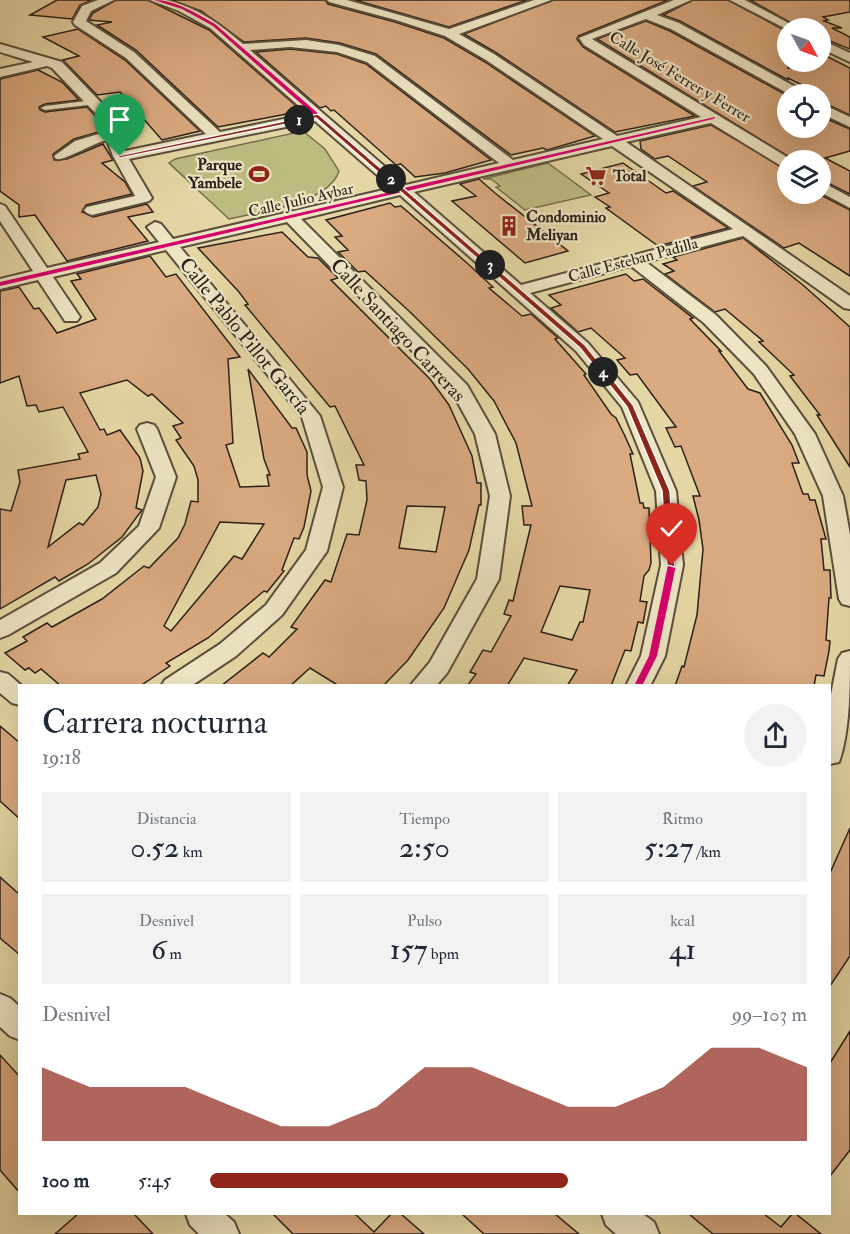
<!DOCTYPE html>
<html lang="es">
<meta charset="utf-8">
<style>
:root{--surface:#fff;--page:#f2f2f3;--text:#1f2937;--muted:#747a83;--accent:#8f2418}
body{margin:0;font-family:"IM FELL Double Pica",serif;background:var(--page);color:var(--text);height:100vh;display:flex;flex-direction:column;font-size:22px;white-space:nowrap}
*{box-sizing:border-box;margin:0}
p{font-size:20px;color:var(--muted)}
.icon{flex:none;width:33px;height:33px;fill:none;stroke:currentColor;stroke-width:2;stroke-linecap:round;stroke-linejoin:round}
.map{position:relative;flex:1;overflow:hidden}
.sheet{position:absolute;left:18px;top:684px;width:813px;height:531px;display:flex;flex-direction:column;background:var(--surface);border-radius:0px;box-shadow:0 6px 24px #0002}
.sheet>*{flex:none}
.needle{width:39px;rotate:130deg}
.tools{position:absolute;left:777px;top:18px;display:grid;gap:12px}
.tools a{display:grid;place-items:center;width:54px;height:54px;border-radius:50%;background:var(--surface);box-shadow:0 6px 24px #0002;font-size:30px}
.pin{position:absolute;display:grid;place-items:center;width:51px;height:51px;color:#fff;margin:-62px -26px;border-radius:50% 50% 50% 0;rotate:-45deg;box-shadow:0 0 6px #0007}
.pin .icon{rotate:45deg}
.km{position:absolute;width:30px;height:30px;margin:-15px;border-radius:50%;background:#222;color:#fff;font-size:16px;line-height:30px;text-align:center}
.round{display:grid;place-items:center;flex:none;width:63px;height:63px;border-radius:32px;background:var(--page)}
.headline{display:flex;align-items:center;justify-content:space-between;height:102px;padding:0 24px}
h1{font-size:33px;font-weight:600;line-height:45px}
.figures{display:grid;grid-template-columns:repeat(3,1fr);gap:9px;height:102px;padding:6px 24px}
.figures div{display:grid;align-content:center;border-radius:0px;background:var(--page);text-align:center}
.figures b{font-size:30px;font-weight:600}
.figures small{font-size:16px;font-weight:400}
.figures p{font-size:16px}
.chart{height:168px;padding:12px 24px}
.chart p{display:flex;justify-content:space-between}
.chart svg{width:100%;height:108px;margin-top:6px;fill:var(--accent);opacity:.7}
ul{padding:0 24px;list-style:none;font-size:20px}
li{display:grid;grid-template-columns:96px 72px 1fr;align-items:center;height:45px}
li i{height:15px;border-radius:8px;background:var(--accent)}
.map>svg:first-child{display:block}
</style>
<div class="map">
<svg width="850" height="1234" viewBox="0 0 850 1234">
<rect width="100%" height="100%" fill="#e5d7a5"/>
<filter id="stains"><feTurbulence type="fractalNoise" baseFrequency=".00333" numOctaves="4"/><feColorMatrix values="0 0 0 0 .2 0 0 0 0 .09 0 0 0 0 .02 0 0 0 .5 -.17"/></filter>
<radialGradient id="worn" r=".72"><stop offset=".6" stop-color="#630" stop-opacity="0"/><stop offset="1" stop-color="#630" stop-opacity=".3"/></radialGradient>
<g fill="#bcbc81" stroke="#746e4d" stroke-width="1.5">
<path d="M303,131L325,149L339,171C329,204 258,212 229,219L169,163L175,159Z"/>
<path d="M548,163L591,195L525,210L496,187L500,186L491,179H483Z"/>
</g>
<g fill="#daaa81" stroke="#2b2019" stroke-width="1.5" fill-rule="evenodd">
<path d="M57,0H92L80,5L72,19L30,15Z"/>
<path d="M116,0H148L209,30L302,111L218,127L136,50L97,25L112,22L89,20L93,13Z"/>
<path d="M171,0H325L328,4L395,22L444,38L485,62L595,136L547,150L543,148L511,155L376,54L340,43L306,38L244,42L201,11Z"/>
<path d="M355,0H527L449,27Z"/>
<path d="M553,0H668L578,36L577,39L583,47L695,116L615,132L495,52L464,34Z"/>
<path d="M693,0H728L788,32V68L820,62V51L828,54L824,55L850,68V115L820,101V94L788,78V80L680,21L663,15Z"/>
<path d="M750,0H850V12L823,17L828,20L824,21L842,28H832L850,37V49L820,37V28H800Z"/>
<path d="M646,21L670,31L788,96V128H820V116L850,129V151L825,158L850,171V194L820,179V160H794L597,39Z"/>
<path d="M78,29L125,60L200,131L162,140L120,92L97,95L63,60L79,56L43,37Z"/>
<path d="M290,49L337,54L366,64L491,160L445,173L415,177L401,164L396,165L334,110L331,111L326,106L320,108L256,52Z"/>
<path d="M38,70L62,82L79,100L45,104L39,107L40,110L45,112L87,107L98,119L102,131L74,139L53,154L54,160L67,159L103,144L113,160L102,163L125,182L132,194L86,205L82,212L93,217L147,204L153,212L128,217L148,241L67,261L35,215L19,217V205L0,191V79Z"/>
<path d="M711,125L788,170V194H819L850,210V276L799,243L784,248L693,186L707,182L668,156L655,159L641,149L640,141Z"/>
<path d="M623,163L666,193L673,191L728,228L658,246L606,208L610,207L595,197L609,193L581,174Z"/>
<path d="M479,179L495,193L568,251L525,263L452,201L476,196L460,184Z"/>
<path d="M390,203L395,207L401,206L467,263L493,287L489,288L522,316L531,314L558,338L555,339L586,374L584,375L611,414L616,418L624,434L633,454H630L640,503H643L644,508H649L651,563L649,570L644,576L640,601L647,602L643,623L638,622L631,651L625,650L611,686H567L577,670L524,658L507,686H467L476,674L470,672L483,650L491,652L511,616L504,614L509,600L513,601L531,525H524L522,506H532L516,443L494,401L468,369L409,311L365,271L358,272L338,252L348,250L335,237L342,236L326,220ZM560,586L590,590L583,622H580L572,640L541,632Z"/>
<path d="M282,232L308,257L318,258L338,278L331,280L430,379L449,405L472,456L477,483H481V505H479L469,550L444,608L408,660L383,686H339L310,668L290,686H221L263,653L269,657L297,629L291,627L325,580L331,582L347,534L359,535L367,500L366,481L359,480L356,465H364L335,406L330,407L245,305L248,304L239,292L198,248ZM407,506L445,507L436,552L399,548Z"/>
<path d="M743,238L803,285L850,327V467L817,415H820L790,376L794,375L759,342L763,341L725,309L715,312L665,274L674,271L663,264L677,260L673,257Z"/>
<path d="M150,256L166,277L176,274L240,357L228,359L233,443L226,445L240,487L269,486L267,475H270L264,459L248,369L292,428H296L307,452V475L311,491L304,527L299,539L294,538L282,570L284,571L267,592L264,591L208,638L166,663L170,666L140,686H61L41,669L35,673L29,668L25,670L5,653L27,641L23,637L47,623L52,627L102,599L144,566L149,568L178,538L185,524L191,501L198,502V480L194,466L176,440L181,438L173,426L183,423L152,394L148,396L127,380L80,393L100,430L104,429L107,435L120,430L140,458L143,471L136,508L142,510L122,537L88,564L59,581L55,577L0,609V509L11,511L20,482L18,470L80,459L78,454L88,452L63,407L39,412L36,405L27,406L19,376L0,383V291L19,287L34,309L39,308L57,333L96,319L71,281L81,279L77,274ZM96,475L101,494L98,507L83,525L79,523L48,547L66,480ZM220,522L264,524L242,559L234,556L171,631L164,626Z"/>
<path d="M626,274L634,281L643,279L693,318L690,319L721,351H719L748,389L760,393L792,445L799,463H792L803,494H808L810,500H815L826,539H821L824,570H830L831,598H829L826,640L830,641L829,651L824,676L816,675L814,686H675L682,666L684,667L697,615L703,549L699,520L693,496H700L681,446L675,447L666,428L676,427L637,374L630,375L617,360L625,358L591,328L578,332L551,308L561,305L549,295Z"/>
<path d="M0,726L20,743V819L0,801Z"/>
<path d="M850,828V956L830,986V873Z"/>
<path d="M0,877L20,895V955L0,938Z"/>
<path d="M850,1031V1150L830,1176V1063Z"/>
<path d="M0,1055L20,1077V1193L0,1170Z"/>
<path d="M78,1214H134L153,1234H55Z"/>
<path d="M273,1214H355L374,1232L391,1214H401L424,1234H293Z"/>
<path d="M462,1214H555L579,1234H484Z"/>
<path d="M689,1214H764L781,1227L792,1214H796L821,1234H713Z"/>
</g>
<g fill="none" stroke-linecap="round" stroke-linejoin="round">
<g stroke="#5a4e3c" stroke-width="3">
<path id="lane" d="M94,100L98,102L97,104L45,110L41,108L45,106Z"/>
</g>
<g stroke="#5a4e3c" stroke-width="4">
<g id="street">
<path d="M98,0H114L91,11L86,21L134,52L220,132L308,114L210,28L179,11L150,0C188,0 215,20 243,44L306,40L339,45L375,56L513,160L603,139L486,60L445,36L396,20L329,2L327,0H347L449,29L534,0H551L459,34L494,54L617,136L701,117L584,45L579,38L674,0H691L657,15L679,23L803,91L804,94H789L671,29L646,19L592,39L792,160H788V168L783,167L711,123L626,142L850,296V309L844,308L743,236L646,262L716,315L766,366L815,434L843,496L850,535V606L842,604L839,599L823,496L795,434L754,374L704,323L631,266L530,293L588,343L638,402L676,491L683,565L665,656L650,686H626L641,656L661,565L656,491L622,407L576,351L400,195L301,219L467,385L495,434L510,496L499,579L447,673L436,686H410L430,662L477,579L490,496L475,434L452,392L287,222L180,247L320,416L343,487L327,551L282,615L236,656L191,686H161L165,680L220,644L266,605L306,550L323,487L302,417L166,250L53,277L80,317L77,321H65L38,280L0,289V279L33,271L0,221V204L5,206L47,268L159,242L147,227L155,222L161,224L173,239L392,188L315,121L129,159L152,198L149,201L92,215L87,213L84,210L87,207L135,196L113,156L107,140C93,143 65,161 56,159L54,156L75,141L105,132L100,118L52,68L47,66L0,77V69L33,62L0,52V44L62,62L112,114L125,151L206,134L126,58L75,25L73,22L82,6ZM290,47L337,52L367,62L499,163L406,185L250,50ZM612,146L733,229L521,285L414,192Z"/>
<path d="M730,0H745L798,28H788V30Z"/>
<path d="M820,39L850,53V62L820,48Z"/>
<path d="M820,103L850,117V127L820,113Z"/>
<path d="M820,181L850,197V208L820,192Z"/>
<path d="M147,423L154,425L157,429L176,477L159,528L116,573L8,635L0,638V620L100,563L139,526L156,477L137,429L140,425Z"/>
<path d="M850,651C850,684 850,732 839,762L830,764V700L838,659L842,653Z"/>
<path d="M0,672L8,674L22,686H20V705L12,703L0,693Z"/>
<path d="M0,994L10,998L20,1007V1040L10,1036L0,1027Z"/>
<path d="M186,1214H225L234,1222L239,1234H199L190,1225Z"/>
<path d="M602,1214H643L654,1222L659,1234H616L606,1225Z"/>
</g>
</g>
<use href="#lane" fill="#eee5c4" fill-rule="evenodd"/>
<use href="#street" fill="#eee5c4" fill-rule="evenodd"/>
<g stroke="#eee5c4" stroke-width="3">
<path id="cycleway" d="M154,0C176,0 197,14 215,24L404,188L715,117V118L713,119L407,191L584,346L634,406L669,491L676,565L657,656L642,686H634L649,656L668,565L663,491L628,406L580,348L402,192L0,286V282L399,190L213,26L182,9Z"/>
</g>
<use href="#cycleway" fill="#d6006c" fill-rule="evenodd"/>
</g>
<path fill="#8f2418" stroke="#fff" stroke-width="1.5" d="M318,114L585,345L633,405L670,491L675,567L667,565L662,491L627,407L580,348L316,118L120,158L117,156Z"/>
<defs>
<g id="stadium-bare" transform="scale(1.62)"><path d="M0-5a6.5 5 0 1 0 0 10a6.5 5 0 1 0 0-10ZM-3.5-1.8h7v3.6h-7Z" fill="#8f2418" stroke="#eee5c4" stroke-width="2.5" paint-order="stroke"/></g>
<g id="supermarket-bare" transform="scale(1.62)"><path d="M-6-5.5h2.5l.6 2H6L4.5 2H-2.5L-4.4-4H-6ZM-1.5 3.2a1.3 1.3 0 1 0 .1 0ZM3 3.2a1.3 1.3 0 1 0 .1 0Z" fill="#8f2418" stroke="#eee5c4" stroke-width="2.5" paint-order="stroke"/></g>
<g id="building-bare" transform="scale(1.62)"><path d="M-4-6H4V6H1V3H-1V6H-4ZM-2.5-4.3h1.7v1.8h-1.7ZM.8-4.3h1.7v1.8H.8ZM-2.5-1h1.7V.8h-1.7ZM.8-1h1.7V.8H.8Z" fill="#8f2418" stroke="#eee5c4" stroke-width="2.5" paint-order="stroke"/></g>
</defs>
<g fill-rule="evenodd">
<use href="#stadium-bare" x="259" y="174"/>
<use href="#supermarket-bare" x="596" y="176"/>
<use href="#building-bare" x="509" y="226"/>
</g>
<g text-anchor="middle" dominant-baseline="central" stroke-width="4.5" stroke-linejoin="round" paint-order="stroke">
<g font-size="16" fill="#2b2019" stroke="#eee5c4">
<text transform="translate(680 77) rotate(31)">Calle José Ferrer y Ferrer</text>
<text transform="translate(301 200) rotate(-13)">Calle Julio Aybar</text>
<text transform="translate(633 260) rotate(-15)">Calle Esteban Padilla</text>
</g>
<g font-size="16" font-weight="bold" fill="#2b2019" stroke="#eee5c4" text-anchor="start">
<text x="242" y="165" text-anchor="end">Parque<tspan x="242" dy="18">Yambele</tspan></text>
<text x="613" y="176">Total</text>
<text x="526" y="217">Condominio<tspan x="526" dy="18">Meliyan</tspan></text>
</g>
<g font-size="20" fill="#2b2019" stroke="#eee5c4">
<text transform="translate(398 330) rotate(47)">Calle Santiago Carreras</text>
<text transform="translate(245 336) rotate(51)">Calle Pablo Pillot García</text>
</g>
</g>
<rect width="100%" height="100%" filter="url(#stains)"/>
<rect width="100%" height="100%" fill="url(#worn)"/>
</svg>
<div class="tools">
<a><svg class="needle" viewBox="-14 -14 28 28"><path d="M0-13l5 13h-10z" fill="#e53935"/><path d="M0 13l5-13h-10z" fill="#747a83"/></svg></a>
<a><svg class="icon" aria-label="locate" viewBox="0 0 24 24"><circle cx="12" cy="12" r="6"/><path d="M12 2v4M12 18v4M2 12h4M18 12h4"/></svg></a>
<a><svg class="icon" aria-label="layers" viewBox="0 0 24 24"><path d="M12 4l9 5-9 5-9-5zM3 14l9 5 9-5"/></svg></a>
</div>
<div class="pin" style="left:120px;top:156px;background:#1e9e55"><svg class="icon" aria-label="arrive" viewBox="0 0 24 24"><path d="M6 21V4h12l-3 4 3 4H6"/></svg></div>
<div class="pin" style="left:672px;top:565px;background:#d93025"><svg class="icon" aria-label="check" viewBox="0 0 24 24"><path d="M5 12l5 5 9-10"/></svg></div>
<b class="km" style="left:299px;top:120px">1</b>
<b class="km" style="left:391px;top:179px">2</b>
<b class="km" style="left:490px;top:265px">3</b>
<b class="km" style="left:603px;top:372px">4</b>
<section class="sheet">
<div class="headline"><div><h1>Carrera nocturna</h1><p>19:18</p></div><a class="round"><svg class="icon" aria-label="share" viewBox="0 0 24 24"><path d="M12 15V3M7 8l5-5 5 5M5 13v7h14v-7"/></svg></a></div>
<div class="figures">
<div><p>Distancia</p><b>0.52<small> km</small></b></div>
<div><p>Tiempo</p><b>2:50</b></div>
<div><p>Ritmo</p><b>5:27<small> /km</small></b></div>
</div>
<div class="figures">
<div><p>Desnivel</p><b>6<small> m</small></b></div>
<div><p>Pulso</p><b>157<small> bpm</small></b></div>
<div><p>kcal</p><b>41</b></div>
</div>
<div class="chart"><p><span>Desnivel</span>99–103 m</p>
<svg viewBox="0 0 160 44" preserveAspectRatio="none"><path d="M0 44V14L10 22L20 22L30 22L40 30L50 38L60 38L70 30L80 14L90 14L100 22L110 30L120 30L130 22L140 6L150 6L160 14V44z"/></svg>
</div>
<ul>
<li><b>100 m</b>5:45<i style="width:60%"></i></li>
</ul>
</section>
</div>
